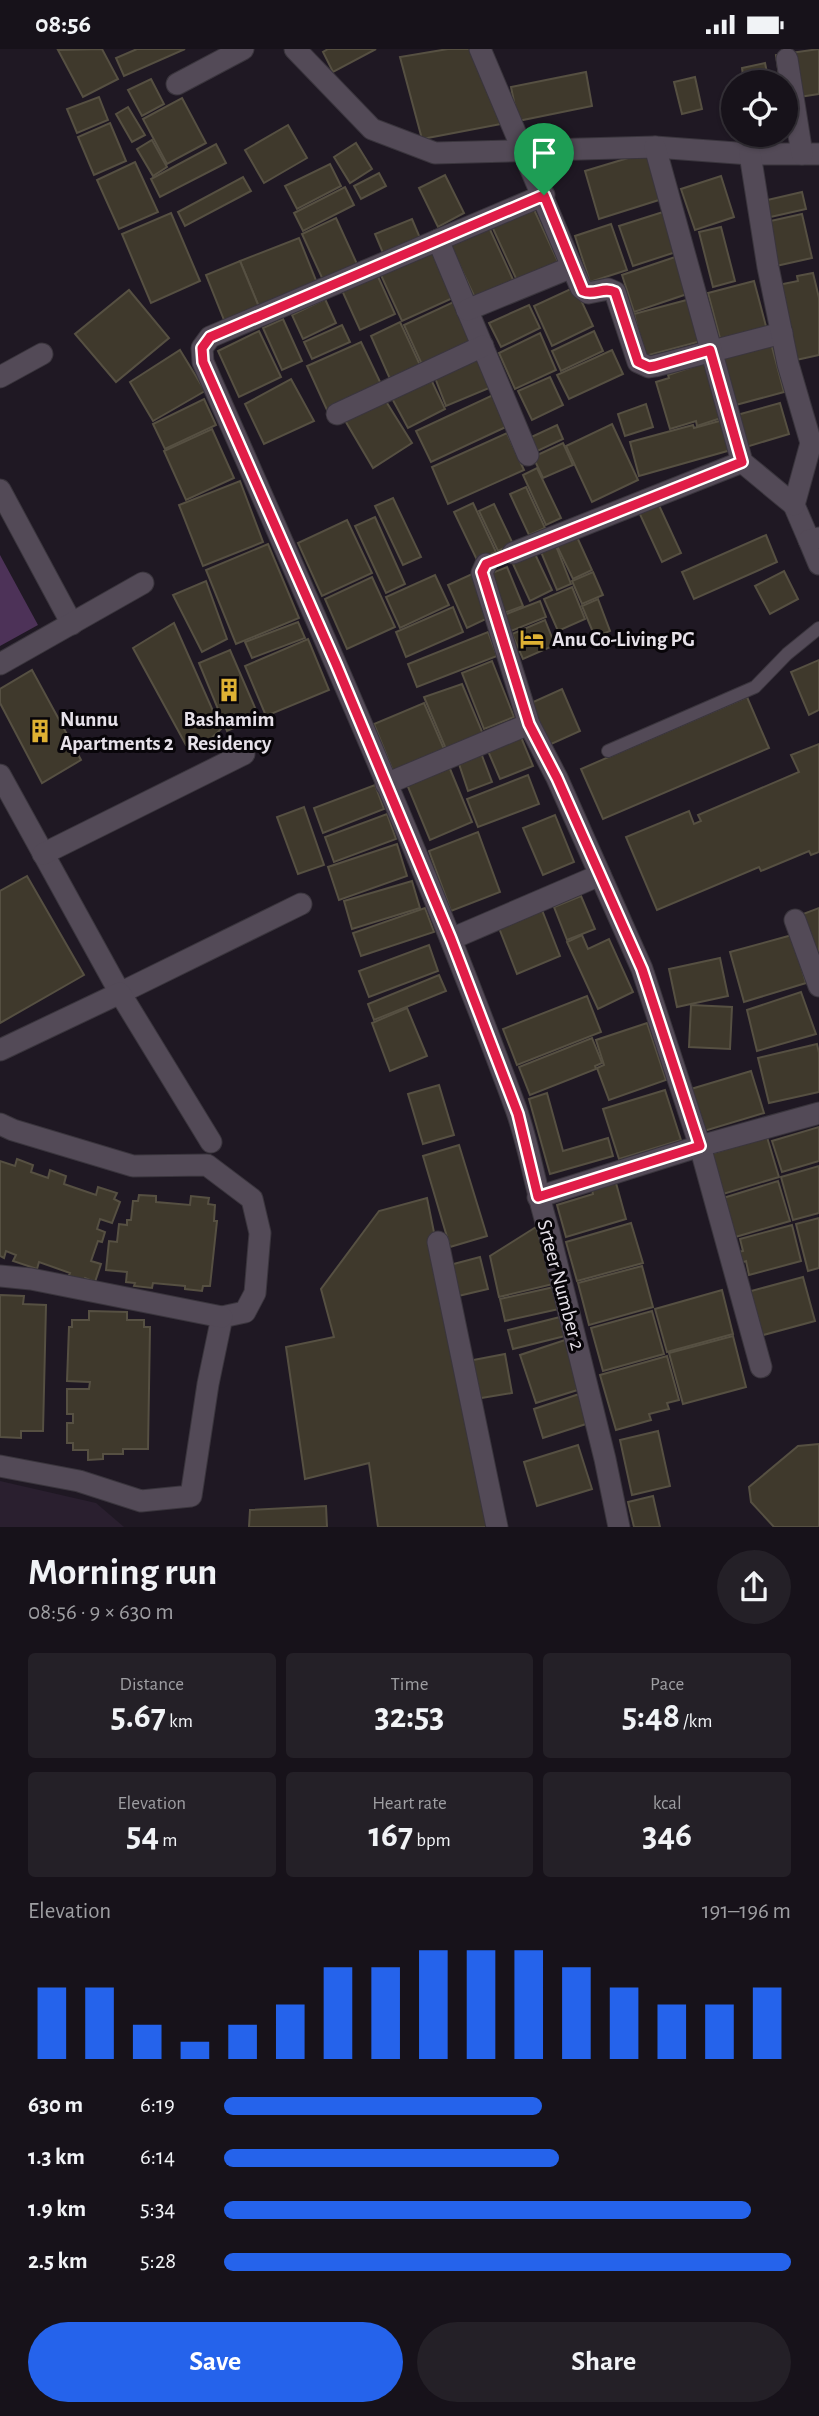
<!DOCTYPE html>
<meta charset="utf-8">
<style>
:root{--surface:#17121a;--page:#242027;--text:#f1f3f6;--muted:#9e9ea2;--line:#363239;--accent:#2563eb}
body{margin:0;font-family:"Alegreya Sans",sans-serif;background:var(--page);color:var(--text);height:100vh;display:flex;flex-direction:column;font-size:26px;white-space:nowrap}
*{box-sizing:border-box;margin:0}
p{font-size:23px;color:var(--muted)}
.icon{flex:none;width:38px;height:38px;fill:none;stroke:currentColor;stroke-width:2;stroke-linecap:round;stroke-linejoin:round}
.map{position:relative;height:1478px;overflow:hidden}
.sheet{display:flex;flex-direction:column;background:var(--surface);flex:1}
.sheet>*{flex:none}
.fabs{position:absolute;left:721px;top:21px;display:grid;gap:14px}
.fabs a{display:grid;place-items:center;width:77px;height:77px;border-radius:50%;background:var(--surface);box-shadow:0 2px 5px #0004,0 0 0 2px var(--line);font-size:35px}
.pin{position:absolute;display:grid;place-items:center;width:60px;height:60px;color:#fff;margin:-72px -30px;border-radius:50% 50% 50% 0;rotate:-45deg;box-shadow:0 0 7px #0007}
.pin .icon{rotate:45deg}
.round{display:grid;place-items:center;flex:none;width:74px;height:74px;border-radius:37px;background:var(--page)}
.headline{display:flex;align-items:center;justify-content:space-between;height:119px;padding:0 28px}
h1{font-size:38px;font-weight:600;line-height:52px}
.metrics{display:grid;grid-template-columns:repeat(3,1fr);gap:10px;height:119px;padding:7px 28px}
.metrics div{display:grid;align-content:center;border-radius:7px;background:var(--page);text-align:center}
.metrics b{font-size:35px;font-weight:600}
.metrics small{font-size:19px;font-weight:400}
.metrics p{font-size:19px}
.chart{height:196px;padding:14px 28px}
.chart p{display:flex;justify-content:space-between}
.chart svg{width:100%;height:126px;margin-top:7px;stroke:var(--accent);stroke-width:6}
.action{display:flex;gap:14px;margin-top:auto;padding:14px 28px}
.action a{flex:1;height:80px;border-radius:42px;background:var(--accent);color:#fff;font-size:28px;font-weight:600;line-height:80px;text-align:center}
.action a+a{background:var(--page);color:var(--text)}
ul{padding:0 28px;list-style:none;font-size:23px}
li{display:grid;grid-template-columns:112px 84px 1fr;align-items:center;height:52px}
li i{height:18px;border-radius:9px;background:var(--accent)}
.status{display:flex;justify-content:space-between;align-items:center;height:49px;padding:0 35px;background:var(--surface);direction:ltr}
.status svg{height:19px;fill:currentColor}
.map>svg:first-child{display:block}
</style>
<div class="status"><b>08:56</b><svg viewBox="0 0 49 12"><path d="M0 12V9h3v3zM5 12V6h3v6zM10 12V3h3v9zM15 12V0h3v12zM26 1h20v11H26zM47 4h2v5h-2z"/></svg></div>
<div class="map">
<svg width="819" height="1478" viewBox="0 0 819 1478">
<rect width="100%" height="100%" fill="#1f1823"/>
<path fill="#2a1f2f" d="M0,1432L96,1454L124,1478H0Z"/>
<path fill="#4d3258" d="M0,506L38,576L0,597Z"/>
<g fill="#3f392c" stroke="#565042" stroke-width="2">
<path d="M102,0L118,30L83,48L58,1Z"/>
<path d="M137,0H185L124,27L116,9Z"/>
<path d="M328,0H376L333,23L323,3Z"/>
<path d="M448,0H473L501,75L422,90L400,8Z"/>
<path d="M819,0V45L786,50V33H780L776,6Z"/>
<path d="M765,14L769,33H744L742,19Z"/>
<path d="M586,23L592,57L518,72L511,38Z"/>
<path d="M695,28L702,60L682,65L674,33Z"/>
<path d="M151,30L164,55L142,67L128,41Z"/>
<path d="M99,48L108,71L77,84L67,60Z"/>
<path d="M182,49L206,94L167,115L143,70Z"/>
<path d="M128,58L145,86L132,93L116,65Z"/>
<path d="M110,74L126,112L94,126L78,88Z"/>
<path d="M288,76L307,109L264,134L245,101Z"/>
<path d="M152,91L167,118L153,127L137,100Z"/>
<path d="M356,94L372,120L350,134L334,108Z"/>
<path d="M216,95L226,114L160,148L151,130Z"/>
<path d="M648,103L662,150L599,170L585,122Z"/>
<path d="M135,113L158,163L119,180L97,131Z"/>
<path d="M330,115L341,137L297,160L285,137Z"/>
<path d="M379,124L386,137L361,150L354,137Z"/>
<path d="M445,126L464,164L438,178L419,139Z"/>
<path d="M721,127L734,168L695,181L681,140Z"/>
<path d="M243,128L251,142L185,177L178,163Z"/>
<path d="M345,138L354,156L303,182L294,164Z"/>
<path d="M802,143L806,160L766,169L763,152Z"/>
<path d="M531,154L560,217L519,236L490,173Z"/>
<path d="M666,162L679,202L633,217L619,177Z"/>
<path d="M171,164L200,232L151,254L122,185Z"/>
<path d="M802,165L812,209L776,217L766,173Z"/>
<path d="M336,169L357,215L323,231L302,185Z"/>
<path d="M412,170L420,189L383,204L375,185Z"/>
<path d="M487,174L515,235L477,253L448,192Z"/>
<path d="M611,175L627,221L590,233L575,187Z"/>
<path d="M721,178L735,232L713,238L699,183Z"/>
<path d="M299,189L317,234L259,258L240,212Z"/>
<path d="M432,199L455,248L402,272L380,224Z"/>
<path d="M675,208L687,245L634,263L622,226Z"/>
<path d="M240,212L259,258L224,271L206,226Z"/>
<path d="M375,221L395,265L360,281L340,237Z"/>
<path d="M813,224L819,249V306L796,311L778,236L798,232L797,227Z"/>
<path d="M754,232L767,281L721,293L708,244Z"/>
<path d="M575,238L593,277L552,297L534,257Z"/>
<path d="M129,241L169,289L116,333L75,285Z"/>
<path d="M694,249L705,291L645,307L634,265Z"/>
<path d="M325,250L336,274L303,290L292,266Z"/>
<path d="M460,250L480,294L424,320L404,276Z"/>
<path d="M529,256L540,279L501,298L489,274Z"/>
<path d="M283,270L302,312L282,321L263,279Z"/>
<path d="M400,273L420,316L390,330L371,287Z"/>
<path d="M342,276L350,293L312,310L304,293Z"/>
<path d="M259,282L281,328L239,348L218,302Z"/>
<path d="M594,282L603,302L561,322L552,302Z"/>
<path d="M540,284L556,321L515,340L499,304Z"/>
<path d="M361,293L382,337L327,361L307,317Z"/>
<path d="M771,294L784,343L732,357L719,309Z"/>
<path d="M180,301L205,342L153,372L130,333Z"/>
<path d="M612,301L623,325L569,350L557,326Z"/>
<path d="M481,303L494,337L446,357L432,321Z"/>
<path d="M704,314L721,369L697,377L696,372L670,380L656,333L669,329L668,326Z"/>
<path d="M428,324L445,360L408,379L388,342Z"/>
<path d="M550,328L563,356L532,371L518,342Z"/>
<path d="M291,330L314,372L264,395L245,355Z"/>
<path d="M382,346L412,394L373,419L343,368Z"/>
<path d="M493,346L508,377L431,413L416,382Z"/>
<path d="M204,350L216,376L165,400L153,375Z"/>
<path d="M780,354L789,385L746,398L737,366Z"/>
<path d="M646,355L653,378L625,387L618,365Z"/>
<path d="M723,371L731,401L639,427L630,393L693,376L694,379Z"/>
<path d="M612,375L638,431L592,453L566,397Z"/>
<path d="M557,376L563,390L533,404L527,390Z"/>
<path d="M212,380L234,429L186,451L164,402Z"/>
<path d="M507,384L524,421L448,455L432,418Z"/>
<path d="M563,394L573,416L543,429L533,408Z"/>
<path d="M537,419L561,469L546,476L523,426Z"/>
<path d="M240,432L263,493L203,517L179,456Z"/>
<path d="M526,438L545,479L529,486L510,445Z"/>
<path d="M393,449L421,508L403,516L375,457Z"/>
<path d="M657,452L681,504L662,513L638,461Z"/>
<path d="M473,454L496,503L477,511L454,463Z"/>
<path d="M494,455L513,495L498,502L479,462Z"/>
<path d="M375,468L405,535L386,544L355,477Z"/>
<path d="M347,471L372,524L322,547L298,494Z"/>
<path d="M766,486L777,513L694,550L682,523Z"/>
<path d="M577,488L592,521L573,530L557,497Z"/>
<path d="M268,495L299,569L236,595L206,521Z"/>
<path d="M556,497L571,535L557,541L541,503Z"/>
<path d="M535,505L552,541L530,552L513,515Z"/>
<path d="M507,518L523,557L504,564L487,526Z"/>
<path d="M784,522L798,550L770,565L755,537Z"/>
<path d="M593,523L603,546L582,555L572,532Z"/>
<path d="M472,525L490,568L467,579L448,536Z"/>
<path d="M435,526L449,556L400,579L386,548Z"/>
<path d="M372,528L395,578L347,600L325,550Z"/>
<path d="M206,532L227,590L202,603L173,546Z"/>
<path d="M572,538L585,570L558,582L544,550Z"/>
<path d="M598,550L610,582L595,588L582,557Z"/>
<path d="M540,552L546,568L511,582L504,566Z"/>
<path d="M453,558L463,583L406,608L396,583Z"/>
<path d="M545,571L555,596L523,610L512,585Z"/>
<path d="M298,573L305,589L252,609L245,593Z"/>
<path d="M174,574L221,680L203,697L186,696L133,599Z"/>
<path d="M488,583L497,607L417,638L408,615Z"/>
<path d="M308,590L329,641L266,667L245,617Z"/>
<path d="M230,601L259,668L227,682L199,614Z"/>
<path d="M819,611V661L809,666L791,623Z"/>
<path d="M492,612L514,668L484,680L462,624Z"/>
<path d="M32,621L81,711L42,734L0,654V640Z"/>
<path d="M462,635L483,685L446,700L424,648Z"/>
<path d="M562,640L580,682L549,696L531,654Z"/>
<path d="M747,648L769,699L603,770L581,720Z"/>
<path d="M424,654L444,700L393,722L374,675Z"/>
<path d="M521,688L533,717L500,730L488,702Z"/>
<path d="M819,695V803L811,806L809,802L761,822L759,818L657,861L626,788L689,762L694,775L701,772L698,766L799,723L791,706Z"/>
<path d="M481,704L492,733L468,742L458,712Z"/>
<path d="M448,715L472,773L430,791L406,733Z"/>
<path d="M528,726L539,755L478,778L467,750Z"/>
<path d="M375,736L384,760L323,784L314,759Z"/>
<path d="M304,758L324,816L298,825L277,768Z"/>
<path d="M387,765L396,790L334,813L325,788Z"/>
<path d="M555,766L574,813L543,826L523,779Z"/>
<path d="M478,783L500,843L451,862L429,802Z"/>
<path d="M397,795L407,827L339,851L328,818Z"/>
<path d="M27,827L84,926L0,974V842Z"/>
<path d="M412,832L420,859L352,880L344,852Z"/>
<path d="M581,847L595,880L567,891L554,858Z"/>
<path d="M425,859L434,883L361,907L353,884Z"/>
<path d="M819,859V909L803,865Z"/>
<path d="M542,861L560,907L517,925L499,879Z"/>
<path d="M582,886L588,900L609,890L633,943L598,960L567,893Z"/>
<path d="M792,886L806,934L744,953L730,903Z"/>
<path d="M429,896L438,922L369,948L359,922Z"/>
<path d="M720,909L728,947L677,958L669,920Z"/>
<path d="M439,926L446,942L374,971L368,955Z"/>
<path d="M801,943L816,985L757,1002L747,961Z"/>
<path d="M587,947L601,983L517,1016L503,980Z"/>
<path d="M691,956L732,958L730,1000L689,998Z"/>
<path d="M407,959L427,1007L390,1022L372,974Z"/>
<path d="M647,974L666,1031L609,1051L597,1019L604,1016L596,991Z"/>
<path d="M592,989L602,1014L595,1017L596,1020L530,1046L519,1018Z"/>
<path d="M817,995L819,1004V1043L769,1054L758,1009Z"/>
<path d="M751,1022L764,1064L704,1082L691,1040Z"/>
<path d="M439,1036L454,1086L423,1095L408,1045Z"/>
<path d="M665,1041L681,1091L619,1110L603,1060Z"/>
<path d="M547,1044L563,1102L608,1089L613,1107L550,1125L529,1050Z"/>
<path d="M819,1078V1112L782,1123L772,1092Z"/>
<path d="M767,1088L779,1128L723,1145L710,1105Z"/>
<path d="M459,1096L487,1187L450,1198L423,1107Z"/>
<path d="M17,1110L33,1116L31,1123L48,1129L50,1121L66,1127L64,1135L96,1146L98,1138L117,1144L114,1150L120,1153L112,1174L100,1170L97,1180L105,1183L102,1193L98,1192L91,1212L101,1215L95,1233L85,1229L83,1233L68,1228L70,1224L39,1213L37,1220L13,1212L16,1206L6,1202L4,1209L0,1207V1112L15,1117Z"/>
<path d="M819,1117V1164L793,1171L781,1128Z"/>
<path d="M778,1132L790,1172L732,1189L720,1150Z"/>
<path d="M616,1134L626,1170L566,1188L557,1156L593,1145L592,1141Z"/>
<path d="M139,1146L156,1147V1153L190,1156L191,1147L209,1149L208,1155L215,1156L214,1172H217L210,1237H203L202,1242L185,1240V1237L153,1234L152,1239L134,1237L135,1234L126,1233L127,1223L106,1221L109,1192L117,1193L119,1175L127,1176V1171H131L133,1152H138Z"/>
<path d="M427,1149L494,1478H378L369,1414L305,1430L286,1298L334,1288L321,1240L379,1162Z"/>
<path d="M819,1169V1219L808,1222L796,1175Z"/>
<path d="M631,1174L643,1214L577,1232L566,1193Z"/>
<path d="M792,1176L801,1212L749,1226L746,1212L741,1214L738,1203L743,1202L740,1190Z"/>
<path d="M536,1178L553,1235L499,1248L490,1207Z"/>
<path d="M480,1208L488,1240L454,1248L446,1217Z"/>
<path d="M642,1217L653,1258L589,1276L578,1234Z"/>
<path d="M803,1228L815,1272L756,1288L744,1244Z"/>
<path d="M554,1238L559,1260L505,1272L500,1250Z"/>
<path d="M722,1241L733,1285L667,1303L655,1260Z"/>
<path d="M0,1246L24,1247L23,1255L46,1256L43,1382H21V1389L0,1388Z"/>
<path d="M89,1262L127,1263V1271H144V1278H150L148,1400H123V1405H103V1410L88,1411V1401H73V1394H67V1374H73V1365H67V1340H89L90,1333L67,1332L69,1278H72V1271H89Z"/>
<path d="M652,1262L664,1305L603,1322L591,1279Z"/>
<path d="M560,1268L565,1287L513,1300L508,1281Z"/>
<path d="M733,1287L746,1338L683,1355L669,1304Z"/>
<path d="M568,1290L584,1339L536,1354L520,1306Z"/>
<path d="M505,1305L512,1344L475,1350L468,1312Z"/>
<path d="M667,1307L679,1351L667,1354L669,1360L649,1365L651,1371L616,1381L600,1326Z"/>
<path d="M579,1345L589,1374L543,1389L534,1360Z"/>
<path d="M658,1382L670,1437L632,1446L620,1391Z"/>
<path d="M819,1395V1478H774L751,1453L749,1438L798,1397Z"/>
<path d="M578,1396L592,1440L537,1457L524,1413Z"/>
<path d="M653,1447L660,1478H634L628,1453Z"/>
<path d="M326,1457L327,1478H249L250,1461Z"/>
</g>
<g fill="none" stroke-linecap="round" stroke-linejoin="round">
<g stroke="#3a353d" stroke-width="14">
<g id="lane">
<path d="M486,515L513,504"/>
<path d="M608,702L755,638L787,605L819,579"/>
</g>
</g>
<g stroke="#3a353d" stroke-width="23">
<g id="street">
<path d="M295,0L372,80L435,104L655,98L750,105H819"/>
<path d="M480,0L581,239L588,244L608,240L615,243L638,313L649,318L655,317L782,284"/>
<path d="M787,10L802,105"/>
<path d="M177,35L243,0"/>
<path d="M655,98L742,413"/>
<path d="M544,146L210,288L202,299L203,313C312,560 423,807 516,1060C530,1099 536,1143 549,1183L605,1410L619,1478"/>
<path d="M438,191L528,406"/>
<path d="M467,261L572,218"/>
<path d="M0,328L42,305"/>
<path d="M337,365L483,297"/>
<path d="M0,441L72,575"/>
<path d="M794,456L809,491"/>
<path d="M819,489L809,491L819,515"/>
<path d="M513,504L742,413L794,456L811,394L788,315L768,218L750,105"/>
<path d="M486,515L482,524L529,675L557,729L642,920L700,1097L761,1318"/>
<path d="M0,615L143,534"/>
<path d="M0,726L120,944L301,855"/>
<path d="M386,735L529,675"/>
<path d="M43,805L244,705"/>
<path d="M795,871L819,937"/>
<path d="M451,890L600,826"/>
<path d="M0,1001L120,944L211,1093"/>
<path d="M0,1075L13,1081L133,1117L207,1116L252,1150L260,1184L255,1244L245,1263L222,1268L208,1335L191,1447L141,1452L79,1432L0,1417"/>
<path d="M538,1148L700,1097L819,1064"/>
<path d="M438,1193L497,1478"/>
<path d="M0,1227L31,1230L222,1268"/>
</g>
</g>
<use href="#lane" stroke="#534a57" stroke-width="12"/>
<use href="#street" stroke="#534a57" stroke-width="21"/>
</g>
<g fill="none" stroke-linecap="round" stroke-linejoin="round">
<g stroke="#fff" stroke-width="14">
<path id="route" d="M544,146L583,242C594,247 604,237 615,243L638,313L649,318L655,317L710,301L742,413L486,515L482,523L529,675L557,729L642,920L700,1097L538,1148L518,1065L451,890L336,615L203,313L202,299L210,288Z"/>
</g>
<use href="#route" stroke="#e11d48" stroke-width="9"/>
</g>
<defs>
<g id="hotel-bare" transform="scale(1.89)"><path d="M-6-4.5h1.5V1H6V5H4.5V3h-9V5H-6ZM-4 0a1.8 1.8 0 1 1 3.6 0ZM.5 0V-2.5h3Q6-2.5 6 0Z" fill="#deb133" stroke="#080509" stroke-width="2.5" paint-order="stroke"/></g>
<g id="building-bare" transform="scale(1.89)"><path d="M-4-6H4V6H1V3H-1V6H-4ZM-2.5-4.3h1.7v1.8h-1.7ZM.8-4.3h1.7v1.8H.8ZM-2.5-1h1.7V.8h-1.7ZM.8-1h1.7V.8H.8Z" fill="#deb133" stroke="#080509" stroke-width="2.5" paint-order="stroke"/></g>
</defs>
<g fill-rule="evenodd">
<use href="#hotel-bare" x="532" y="590"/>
<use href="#building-bare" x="229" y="641"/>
<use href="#building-bare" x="40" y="682"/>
</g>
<g text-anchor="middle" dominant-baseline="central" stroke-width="6" stroke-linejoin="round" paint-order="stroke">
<g font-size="21" font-weight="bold" fill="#e6e1e9" stroke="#080509" text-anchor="start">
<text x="552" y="590">Anu Co-Living PG</text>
<text x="60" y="670">Nunnu<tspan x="60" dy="24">Apartments 2</tspan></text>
<text x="229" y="670" text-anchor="middle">Bashamim<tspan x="229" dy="24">Residency</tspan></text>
</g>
<g font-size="21" fill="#e6e1e9" stroke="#080509">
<text transform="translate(561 1236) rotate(75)">Srteer Number 2</text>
</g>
</g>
</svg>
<div class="fabs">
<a><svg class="icon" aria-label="locate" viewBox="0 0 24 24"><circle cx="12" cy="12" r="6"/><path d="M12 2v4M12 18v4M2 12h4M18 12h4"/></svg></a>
</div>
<div class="pin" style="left:544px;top:146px;background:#1e9e55"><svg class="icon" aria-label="arrive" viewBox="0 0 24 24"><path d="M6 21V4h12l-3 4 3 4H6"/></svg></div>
</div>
<section class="sheet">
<div class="headline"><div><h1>Morning run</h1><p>08:56 · 9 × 630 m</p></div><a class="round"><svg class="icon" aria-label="share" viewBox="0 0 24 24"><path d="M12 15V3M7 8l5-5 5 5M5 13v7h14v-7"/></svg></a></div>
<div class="metrics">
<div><p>Distance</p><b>5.67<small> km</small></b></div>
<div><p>Time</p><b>32:53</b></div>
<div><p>Pace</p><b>5:48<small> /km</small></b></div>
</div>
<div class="metrics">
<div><p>Elevation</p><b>54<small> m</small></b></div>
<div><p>Heart rate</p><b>167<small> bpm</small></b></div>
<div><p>kcal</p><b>346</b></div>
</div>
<div class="chart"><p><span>Elevation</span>191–196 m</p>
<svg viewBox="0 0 160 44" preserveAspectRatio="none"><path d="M5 44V19M15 44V19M25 44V32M35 44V38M45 44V32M55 44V25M65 44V12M75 44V12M85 44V6M95 44V6M105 44V6M115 44V12M125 44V19M135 44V25M145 44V25M155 44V19"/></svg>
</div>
<ul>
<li><b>630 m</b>6:19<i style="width:56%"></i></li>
<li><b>1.3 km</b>6:14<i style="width:59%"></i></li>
<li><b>1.9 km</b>5:34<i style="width:93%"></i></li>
<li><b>2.5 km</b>5:28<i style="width:100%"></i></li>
</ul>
<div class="action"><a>Save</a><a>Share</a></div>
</section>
